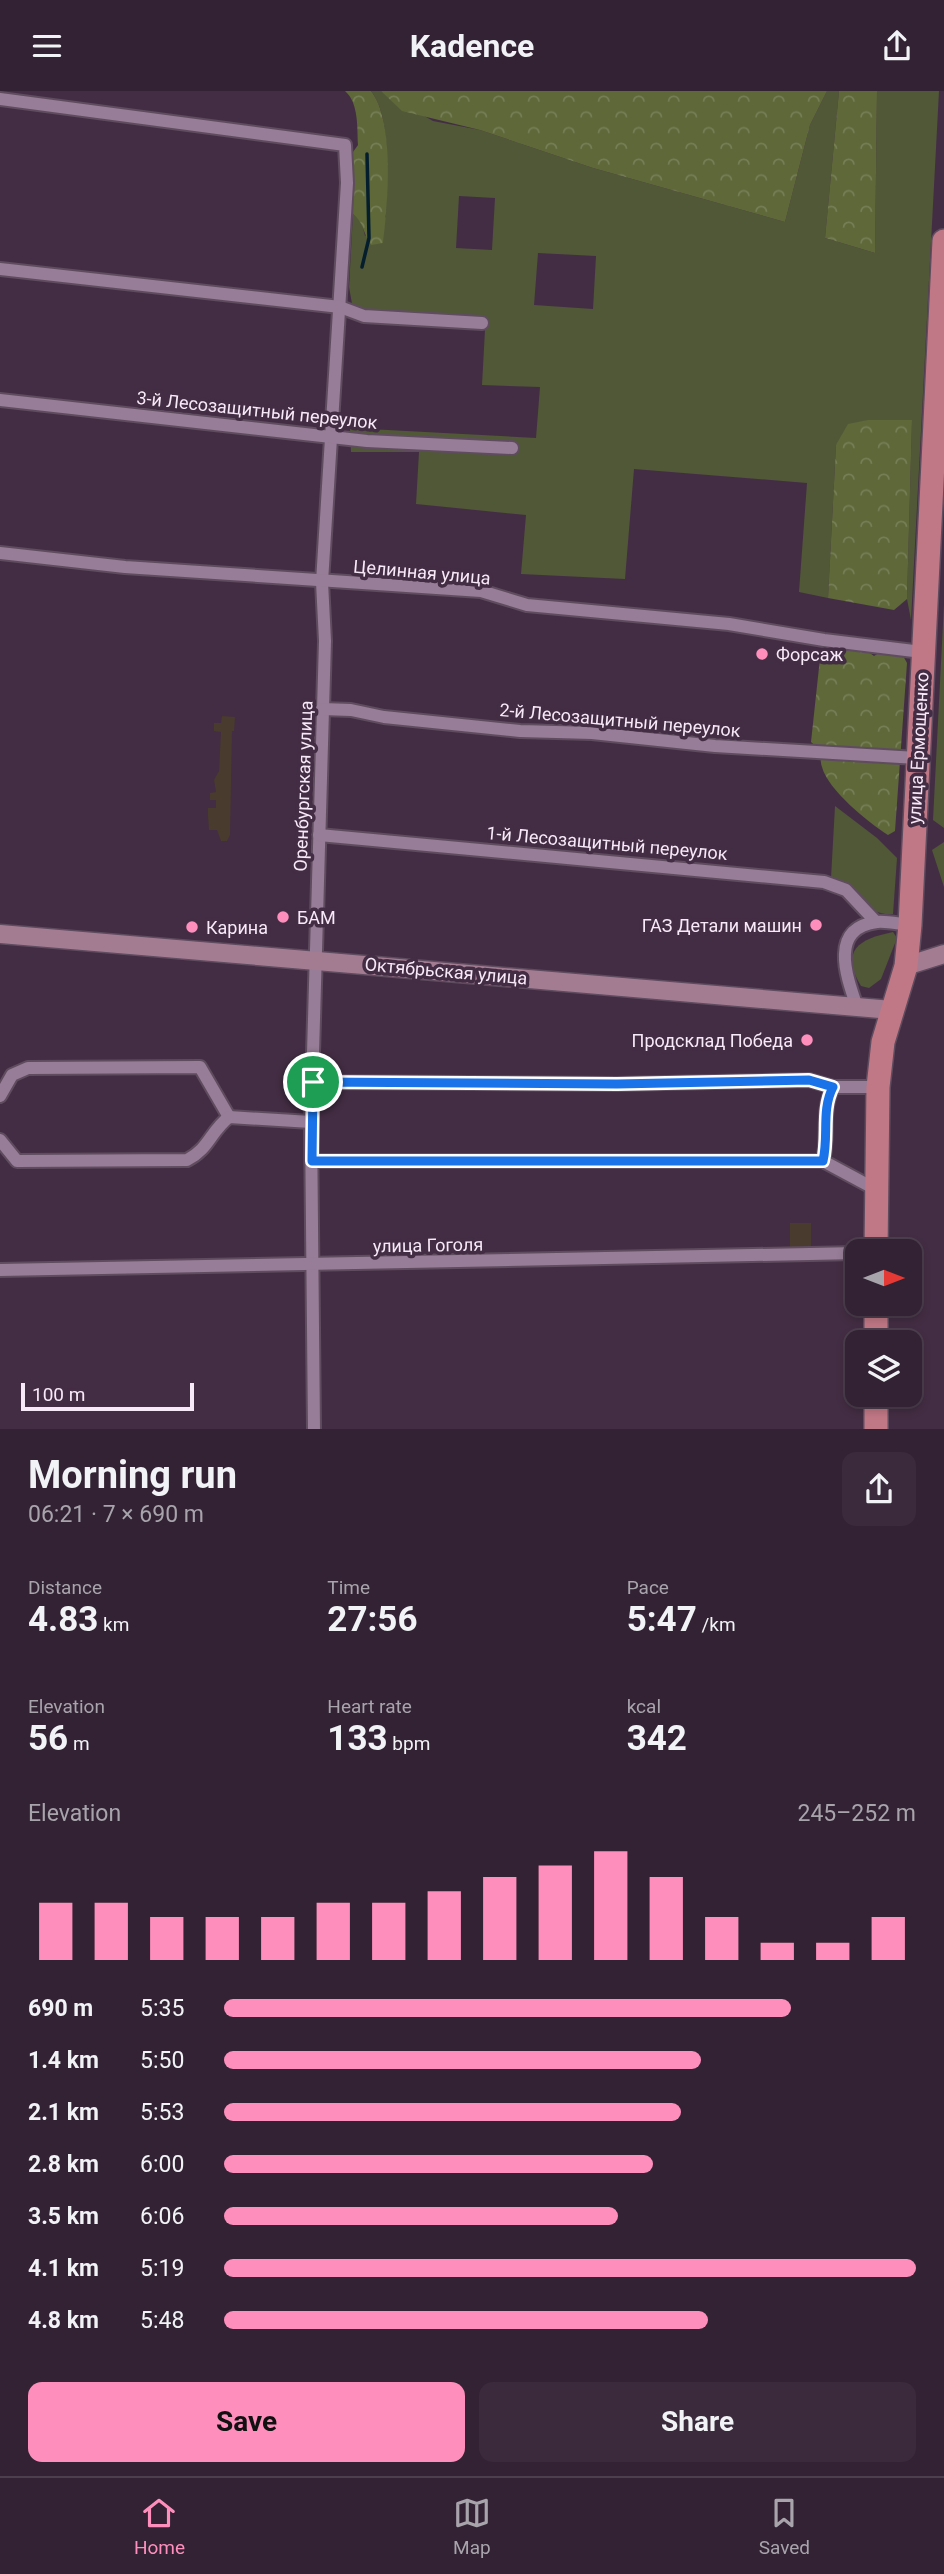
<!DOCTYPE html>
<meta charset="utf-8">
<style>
:root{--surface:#322233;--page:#3a2a3b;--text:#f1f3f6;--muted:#a8a4ac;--line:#4d3f4e;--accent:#fe8ebc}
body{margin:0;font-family:Roboto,sans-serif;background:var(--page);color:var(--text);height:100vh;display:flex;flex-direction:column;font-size:26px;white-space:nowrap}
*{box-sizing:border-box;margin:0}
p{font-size:23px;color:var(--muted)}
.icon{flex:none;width:38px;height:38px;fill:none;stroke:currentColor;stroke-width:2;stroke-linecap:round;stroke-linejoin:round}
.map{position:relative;height:1338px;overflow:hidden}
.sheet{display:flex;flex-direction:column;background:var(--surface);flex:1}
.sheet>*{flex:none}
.needle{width:46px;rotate:90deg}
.controls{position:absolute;left:845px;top:1148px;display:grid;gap:14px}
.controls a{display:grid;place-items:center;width:77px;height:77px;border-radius:14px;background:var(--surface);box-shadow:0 4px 10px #0003,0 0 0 2px var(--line);font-size:35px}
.scale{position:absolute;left:21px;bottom:18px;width:173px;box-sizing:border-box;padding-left:7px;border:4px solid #f7e9f7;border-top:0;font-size:19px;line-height:24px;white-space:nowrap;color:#f7e9f7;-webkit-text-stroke:5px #432d44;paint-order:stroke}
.pin{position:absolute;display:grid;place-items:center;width:60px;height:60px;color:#fff;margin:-30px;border:4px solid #fff;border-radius:50%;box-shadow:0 2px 7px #0007}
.round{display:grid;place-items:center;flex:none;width:74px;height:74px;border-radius:14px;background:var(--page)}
.head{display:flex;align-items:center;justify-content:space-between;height:119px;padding:0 28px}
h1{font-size:38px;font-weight:700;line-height:52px}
.stats{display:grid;grid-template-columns:repeat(3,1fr);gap:10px;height:119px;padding:7px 28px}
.stats div{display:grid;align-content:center}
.stats b{font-size:35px;font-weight:700}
.stats small{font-size:19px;font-weight:400}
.stats p{font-size:19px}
.chart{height:196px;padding:14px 28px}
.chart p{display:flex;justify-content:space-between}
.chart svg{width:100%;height:126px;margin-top:7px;stroke:var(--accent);stroke-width:6}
.cta{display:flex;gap:14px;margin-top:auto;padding:14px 28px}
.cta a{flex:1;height:80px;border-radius:14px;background:var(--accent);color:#111;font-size:28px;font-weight:700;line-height:80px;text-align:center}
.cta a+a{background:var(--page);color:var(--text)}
ul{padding:0 28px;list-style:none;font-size:23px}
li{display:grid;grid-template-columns:112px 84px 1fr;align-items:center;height:52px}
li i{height:18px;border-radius:9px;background:var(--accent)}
header{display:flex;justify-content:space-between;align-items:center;height:91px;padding:0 28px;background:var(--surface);font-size:32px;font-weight:700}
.dock{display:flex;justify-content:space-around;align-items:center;height:98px;border-top:2px solid var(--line);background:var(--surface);font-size:19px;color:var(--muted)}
.dock a{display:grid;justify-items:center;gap:4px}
.dock .active{color:var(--accent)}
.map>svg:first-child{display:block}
</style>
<header><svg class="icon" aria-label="menu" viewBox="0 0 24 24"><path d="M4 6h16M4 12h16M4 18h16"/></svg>Kadence<svg class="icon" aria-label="share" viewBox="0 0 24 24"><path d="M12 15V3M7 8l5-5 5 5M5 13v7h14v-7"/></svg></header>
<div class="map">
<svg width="944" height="1339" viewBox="0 0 944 1339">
<defs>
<pattern id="forest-crowns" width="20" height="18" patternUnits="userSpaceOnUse" patternTransform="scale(1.75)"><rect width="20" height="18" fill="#5e6839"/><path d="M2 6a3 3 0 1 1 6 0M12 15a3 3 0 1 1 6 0" fill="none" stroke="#767e56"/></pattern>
</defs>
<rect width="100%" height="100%" fill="#432d44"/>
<g fill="#493b2d">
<path d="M222,625L235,626L234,640H232L230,744L227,750H221L217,739H209L208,725V717H216V709H210V702L216,701L214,689L219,680L221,641L214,640V632H221Z"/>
<rect x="790" y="1132" width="21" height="25"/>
</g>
<g fill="#515837" fill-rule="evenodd">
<path d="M371,0H381L433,30L480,39L593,77L785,131L810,34L827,0H839L825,147L875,162L877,0H939L911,529L907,508L912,329L836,354L828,507L799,501L807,392L634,378L625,488L521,483L526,424L416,413L419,361H351L350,337L536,347L540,296L482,294L485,239L355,229L349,196L353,123L361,129L365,145L386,126C386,91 393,28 371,0ZM459,105L495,107L492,159L456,157ZM538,162L596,165L593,218L534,214Z"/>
<path d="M944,513V796L932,759L944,751V737L933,729Z"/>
<path d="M835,715L877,747L897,767L893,823C871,826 848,800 831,787Z"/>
<path d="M893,841L897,847L881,888L869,897L861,895C840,860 858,848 893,841Z"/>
</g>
<g fill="url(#forest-crowns)">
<path d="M345,0H371C395,30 388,114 383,152L371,154C363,143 364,131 353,123V61L358,54C357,37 359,12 345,0Z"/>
<path d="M381,0H827L810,34L785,131L593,77L480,39L402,20Z"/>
<path d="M839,0H877L875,162L825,147Z"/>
<path d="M868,329H912L907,508L894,519L828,507L836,354L848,333Z"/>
<path d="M839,556L864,558L874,565L882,560L902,563L907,572L895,740L888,744C869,732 828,699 822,676C820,671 821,665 820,659L811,651L821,558Z"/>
</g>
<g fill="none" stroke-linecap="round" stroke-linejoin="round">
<path stroke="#051e2d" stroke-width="3.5" d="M362,176L369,147L367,63"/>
<g stroke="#5f4c5f" stroke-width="16">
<g id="street">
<path d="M0,8L345,54L347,92L322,491L325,550L311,1031L314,1339"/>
<path d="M0,178L340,216L364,225L482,232"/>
<path d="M0,309L367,350L512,357"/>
<path d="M0,462L125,476L481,500L527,514L729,533L824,549L922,561"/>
<path d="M322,618L351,619L384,626L520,640L592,642L715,655L917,667"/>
<path d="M319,744L824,791L846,799L876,831"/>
<path d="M857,916C847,887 828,837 877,831C887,830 899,833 910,834"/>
<path d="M313,991L617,993L809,989L833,996H878"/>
<path d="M0,1005L12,984L28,977L200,976L229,1026"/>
<path d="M0,1049L17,1070L187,1069C209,1058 210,1041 229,1026L311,1031"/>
<path d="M312,1070H823L877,1099"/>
<path d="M823,1070C829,1045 821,1019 833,996"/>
<path d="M0,1179L858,1162"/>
</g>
</g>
<g stroke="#5f4c5f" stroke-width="21">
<g id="secondary">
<path d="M0,843L892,919"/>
<path d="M906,875L944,863"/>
</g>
</g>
<g stroke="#5f4c5f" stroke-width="26">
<g id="highway">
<path d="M876,1160L878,996L883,951L906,875L910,834L944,150"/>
<path d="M876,1213V1251"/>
<path d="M876,1339V1304"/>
</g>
</g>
<use href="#street" stroke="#977d97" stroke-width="12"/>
<use href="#secondary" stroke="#a47c92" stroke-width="18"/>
<use href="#highway" stroke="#c17886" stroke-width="23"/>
</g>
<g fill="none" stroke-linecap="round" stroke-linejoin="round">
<g stroke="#fff" stroke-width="14">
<path id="route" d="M809,989L833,996C821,1019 829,1045 823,1070H312L313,991L617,993Z"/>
</g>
<use href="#route" stroke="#1a73e8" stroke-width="9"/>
</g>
<g fill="#fe8ebc" stroke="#432d44" stroke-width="2.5">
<circle cx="762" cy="563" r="7"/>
<circle cx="283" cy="826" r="7"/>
<circle cx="816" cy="834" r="7"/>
<circle cx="192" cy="836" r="7"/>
<circle cx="807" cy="949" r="7"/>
</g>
<g text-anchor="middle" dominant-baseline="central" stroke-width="7" stroke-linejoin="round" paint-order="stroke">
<g font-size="18" fill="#f7e9f7" stroke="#432d44">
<text transform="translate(257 319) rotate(6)">3-й Лесозащитный переулок</text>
<text transform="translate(422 481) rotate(5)">Целинная улица</text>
<text transform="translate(620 629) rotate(5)">2-й Лесозащитный переулок</text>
<text transform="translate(918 657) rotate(-87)">улица Ермощенко</text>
<text transform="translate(303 695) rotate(-88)">Оренбургская улица</text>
<text transform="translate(607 752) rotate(5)">1-й Лесозащитный переулок</text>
<text transform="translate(446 880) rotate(5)">Октябрьская улица</text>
<text transform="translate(428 1154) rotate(-1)">улица Гоголя</text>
</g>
<g font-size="18" fill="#f7e9f7" stroke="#432d44" text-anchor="start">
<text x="776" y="563">Форсаж</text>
<text x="297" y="826">БАМ</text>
<text x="802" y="834" text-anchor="end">ГАЗ Детали машин</text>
<text x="206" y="836">Карина</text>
<text x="793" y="949" text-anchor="end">Продсклад Победа</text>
</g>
</g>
</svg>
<div class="controls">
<a><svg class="needle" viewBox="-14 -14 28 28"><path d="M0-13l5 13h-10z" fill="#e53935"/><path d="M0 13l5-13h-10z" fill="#a8a4ac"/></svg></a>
<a><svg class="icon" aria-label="layers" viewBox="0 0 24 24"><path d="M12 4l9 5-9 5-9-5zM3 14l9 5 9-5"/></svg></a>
</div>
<div class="scale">100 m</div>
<div class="pin" style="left:313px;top:991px;background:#1e9e55"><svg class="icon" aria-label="arrive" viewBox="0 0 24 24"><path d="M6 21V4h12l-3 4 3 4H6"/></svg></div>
</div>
<section class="sheet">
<div class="head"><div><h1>Morning run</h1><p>06:21 · 7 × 690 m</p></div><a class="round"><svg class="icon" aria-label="share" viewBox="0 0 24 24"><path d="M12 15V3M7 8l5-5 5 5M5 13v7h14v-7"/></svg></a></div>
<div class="stats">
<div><p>Distance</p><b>4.83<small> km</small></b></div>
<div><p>Time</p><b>27:56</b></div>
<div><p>Pace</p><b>5:47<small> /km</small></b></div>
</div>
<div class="stats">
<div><p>Elevation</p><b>56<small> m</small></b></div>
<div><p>Heart rate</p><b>133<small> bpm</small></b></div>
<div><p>kcal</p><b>342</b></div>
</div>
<div class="chart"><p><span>Elevation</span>245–252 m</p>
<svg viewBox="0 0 160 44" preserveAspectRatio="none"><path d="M5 44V24M15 44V24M25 44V29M35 44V29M45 44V29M55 44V24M65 44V24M75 44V20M85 44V15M95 44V11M105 44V6M115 44V15M125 44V29M135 44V38M145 44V38M155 44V29"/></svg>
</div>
<ul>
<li><b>690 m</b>5:35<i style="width:82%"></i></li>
<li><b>1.4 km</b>5:50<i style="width:69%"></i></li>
<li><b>2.1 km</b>5:53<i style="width:66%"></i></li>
<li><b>2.8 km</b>6:00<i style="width:62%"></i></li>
<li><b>3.5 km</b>6:06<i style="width:57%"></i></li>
<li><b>4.1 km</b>5:19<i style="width:100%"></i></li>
<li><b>4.8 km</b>5:48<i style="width:70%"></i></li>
</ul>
<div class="cta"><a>Save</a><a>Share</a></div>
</section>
<nav class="dock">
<a class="active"><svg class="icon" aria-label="home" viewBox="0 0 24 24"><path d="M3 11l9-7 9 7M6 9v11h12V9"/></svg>Home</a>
<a><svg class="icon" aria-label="map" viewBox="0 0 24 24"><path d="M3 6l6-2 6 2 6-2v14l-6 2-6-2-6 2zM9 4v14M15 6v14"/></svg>Map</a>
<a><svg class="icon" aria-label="saved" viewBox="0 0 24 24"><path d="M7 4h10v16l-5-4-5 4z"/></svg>Saved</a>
</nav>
